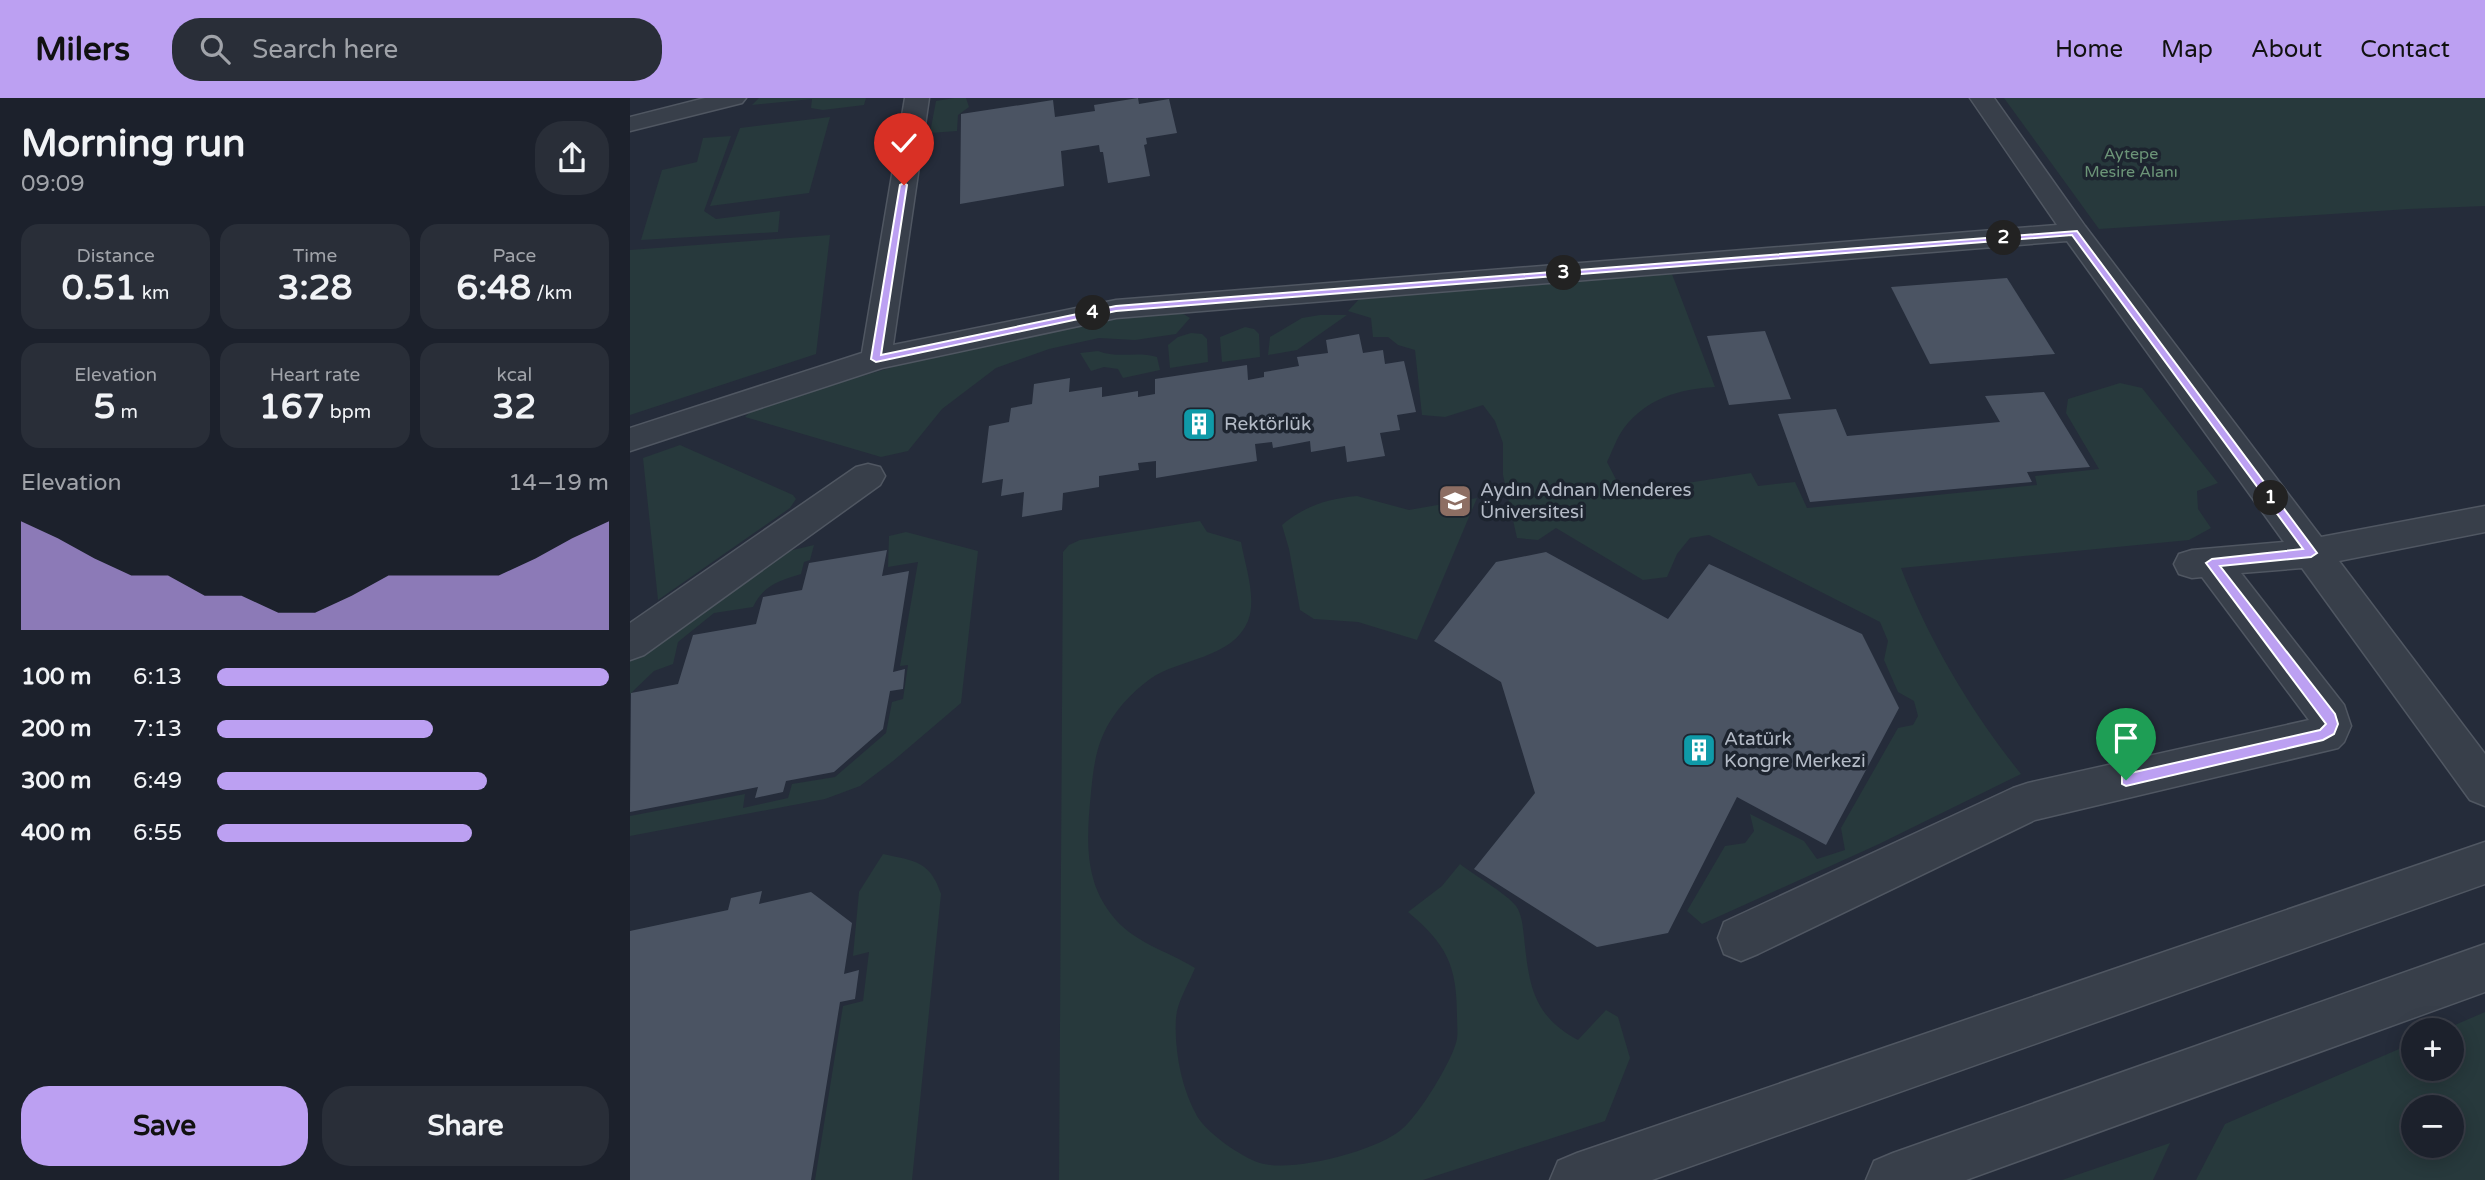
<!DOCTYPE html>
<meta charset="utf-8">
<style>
:root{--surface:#1c212c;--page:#292e38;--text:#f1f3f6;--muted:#a0a3a9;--line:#3a3e48;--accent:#bca0f2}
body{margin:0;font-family:"Varela Round",sans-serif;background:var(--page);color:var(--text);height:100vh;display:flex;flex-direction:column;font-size:26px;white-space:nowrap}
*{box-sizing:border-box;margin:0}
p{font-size:23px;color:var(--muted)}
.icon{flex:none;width:38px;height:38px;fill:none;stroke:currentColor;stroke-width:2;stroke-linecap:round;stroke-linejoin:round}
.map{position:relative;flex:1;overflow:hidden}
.sheet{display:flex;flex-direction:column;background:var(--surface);width:630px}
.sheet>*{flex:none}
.buttons{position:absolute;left:1771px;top:920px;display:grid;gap:14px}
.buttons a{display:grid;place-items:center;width:63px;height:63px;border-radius:50%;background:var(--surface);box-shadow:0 4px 18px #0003,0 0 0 2px var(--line);font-size:35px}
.pin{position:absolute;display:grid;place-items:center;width:60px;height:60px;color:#fff;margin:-72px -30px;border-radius:50% 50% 50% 0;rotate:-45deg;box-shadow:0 0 7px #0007}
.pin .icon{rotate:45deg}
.km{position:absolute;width:35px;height:35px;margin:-18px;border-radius:50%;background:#222;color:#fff;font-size:19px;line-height:35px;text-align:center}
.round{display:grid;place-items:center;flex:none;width:74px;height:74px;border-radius:28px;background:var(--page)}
.summary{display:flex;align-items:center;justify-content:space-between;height:119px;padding:0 21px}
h1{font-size:38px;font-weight:700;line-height:52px}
.metrics{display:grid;grid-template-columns:repeat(3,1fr);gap:10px;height:119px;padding:7px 21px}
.metrics div{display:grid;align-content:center;border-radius:18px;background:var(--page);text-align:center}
.metrics b{font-size:35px;font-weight:700}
.metrics small{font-size:19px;font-weight:400}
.metrics p{font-size:19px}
.chart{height:196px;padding:14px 21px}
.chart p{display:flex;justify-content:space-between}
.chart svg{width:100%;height:126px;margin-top:7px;fill:var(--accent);opacity:.7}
.primary-button{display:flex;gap:14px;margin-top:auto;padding:14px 21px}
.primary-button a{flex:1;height:80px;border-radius:28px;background:var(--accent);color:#111;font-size:28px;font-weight:700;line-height:80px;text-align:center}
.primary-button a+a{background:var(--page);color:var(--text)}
ul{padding:0 21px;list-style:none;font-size:23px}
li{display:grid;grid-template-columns:112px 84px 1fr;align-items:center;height:52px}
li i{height:18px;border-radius:9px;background:var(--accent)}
header{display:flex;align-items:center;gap:42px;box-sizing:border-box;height:98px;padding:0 35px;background:var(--accent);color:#111}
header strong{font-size:33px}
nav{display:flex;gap:38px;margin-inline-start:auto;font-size:24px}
.search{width:490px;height:63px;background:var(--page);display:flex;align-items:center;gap:18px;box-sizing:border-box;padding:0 24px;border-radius:28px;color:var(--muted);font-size:26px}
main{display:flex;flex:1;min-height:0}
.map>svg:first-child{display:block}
</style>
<header>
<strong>Milers</strong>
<div class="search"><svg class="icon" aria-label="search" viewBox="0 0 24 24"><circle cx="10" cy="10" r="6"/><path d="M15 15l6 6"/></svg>Search here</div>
<nav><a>Home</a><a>Map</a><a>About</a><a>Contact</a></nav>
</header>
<main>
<section class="sheet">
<div class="summary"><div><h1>Morning run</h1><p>09:09</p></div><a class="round"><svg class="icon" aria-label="share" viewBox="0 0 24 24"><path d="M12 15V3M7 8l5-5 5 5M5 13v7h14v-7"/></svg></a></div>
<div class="metrics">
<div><p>Distance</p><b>0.51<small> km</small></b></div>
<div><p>Time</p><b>3:28</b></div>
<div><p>Pace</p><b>6:48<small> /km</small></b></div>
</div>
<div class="metrics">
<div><p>Elevation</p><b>5<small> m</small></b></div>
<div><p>Heart rate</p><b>167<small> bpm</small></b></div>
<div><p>kcal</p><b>32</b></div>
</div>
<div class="chart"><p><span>Elevation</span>14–19 m</p>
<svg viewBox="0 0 160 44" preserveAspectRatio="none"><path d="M0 44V6L10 12L20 19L30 25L40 25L50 32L60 32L70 38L80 38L90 32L100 25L110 25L120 25L130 25L140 19L150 12L160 6V44z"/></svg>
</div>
<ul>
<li><b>100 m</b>6:13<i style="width:100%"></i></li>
<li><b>200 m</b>7:13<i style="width:55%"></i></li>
<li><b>300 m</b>6:49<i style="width:69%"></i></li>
<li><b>400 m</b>6:55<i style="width:65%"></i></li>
</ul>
<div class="primary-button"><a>Save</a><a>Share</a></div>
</section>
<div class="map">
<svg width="1855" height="1082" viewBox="0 0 1855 1082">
<rect width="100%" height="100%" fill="#252c3a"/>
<g fill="#27393c" fill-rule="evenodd">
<path d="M129,0H236L234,7L193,12L181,10L182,1L122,7Z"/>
<path d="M324,0H336L339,9L328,17L327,33L300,35L306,3Z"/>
<path d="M1374,0H1855V108L1779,111L1469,131Z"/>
<path d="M200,19L179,95L80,108L110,30Z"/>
<path d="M101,38L74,113L86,121L150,113L148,134L11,142L32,72L67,64L73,40Z"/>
<path d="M200,137L186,256L0,317V152Z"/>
<path d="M1042,176L1085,289C1050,291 1017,300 994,330C987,339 982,354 977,364L993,395L1121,375L1128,388L1165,384L1177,410L1407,387L1405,378L1469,371L1436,315L1438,301L1490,285L1512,290L1588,385L1567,393L1568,411L1581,430L1559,442L1271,470C1299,543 1342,615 1391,676L1249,746L1072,826L1057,813L1095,748L1115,745L1124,733L1120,716L1174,743L1187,761L1215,752L1211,730L1268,630L1283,627L1288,618L1284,603L1268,594L1254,562L1258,543L1250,524L1079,437L1060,440L1047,456L1037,479L1013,482L926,430L908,442L887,440L873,377V345L865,323L853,307L815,319L792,317L785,252L768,247L758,239H743L741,220L718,213L732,198Z"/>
<path d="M547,212L560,220L546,236L505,242L469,240L419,251L366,270L312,311L278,353L251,359L115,319L124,310L320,252L397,234Z"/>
<path d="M690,217H717L667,252L638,257L640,239L672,220Z"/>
<path d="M615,229L624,231L629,236L630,259L592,264L590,239Z"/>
<path d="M561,235L572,236L577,241L578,264L540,270L538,247L548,239Z"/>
<path d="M468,253C488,261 507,253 527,259L530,272L493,280L488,271L474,269L461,273L450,255Z"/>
<path d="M50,347L163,397L166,401L160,410L28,502L13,360Z"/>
<path d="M727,398L779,412L847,400L787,542L728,524L684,521L670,512L659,451L652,427C675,408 696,401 727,398Z"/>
<path d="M570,423L577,434L611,444C615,467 627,500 618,523C602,561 550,560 520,581C500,596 483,614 473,637C465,655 463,675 461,694C457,737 453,780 481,816C503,845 536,852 565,870C559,885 547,904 546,920C544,951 551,990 567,1018C577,1035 611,1059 630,1065C662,1075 747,1053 772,1031C789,1017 823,962 827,941C828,934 827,926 827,919C827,867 817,847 778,814L812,788L830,766C844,777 877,796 886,808C892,816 893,830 894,839C899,887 903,918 948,942L976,912L988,919L1000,960L975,1023L793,1082H429L433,454L439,447L450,442Z"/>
<path d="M276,434L348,453L331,605L263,663L230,688L195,701L0,738V718L115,696L113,710L158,700L162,686L205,679L256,635L262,604L273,601L278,567L270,568L288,464L258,469L259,438Z"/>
<path d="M184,447L180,462L174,464L171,476C148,483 134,487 123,509L84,515L48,544L43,566L24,573L0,596V562L136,462L150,455Z"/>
<path d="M253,756C285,763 300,763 311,796L282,1082H185L213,908L233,903L239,854L223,858L229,794Z"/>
<path d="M1855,914V1082H1566L1595,1026L1783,945V971H1822V933H1811ZM1783,1010H1822V1048H1783Z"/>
<path d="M1540,1045L1523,1082H1432Z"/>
</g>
<g fill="#4b5463">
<path d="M508,0L509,6L539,1L547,35L516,40L517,46L514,47L520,78L478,85L473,54H470L469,47L431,53L434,88L330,106L331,16L423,2L425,19L465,13L464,7Z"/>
<path d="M1377,180L1425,256L1300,266L1261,189Z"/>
<path d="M1135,233L1161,301L1099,307L1077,238Z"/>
<path d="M729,236L733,255L753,252L755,266L774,263L786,314L767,317L770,332L750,335L755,358L717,364L715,348L681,354L680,343L643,350L642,344L625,346L627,363L526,380V363L508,365L509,372L469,378V389L433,395L432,412L392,419L394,394L371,398L373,381L352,385L359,328L379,324L381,310L402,306L404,286L440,280L439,294L472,289V299L508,293V299L525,296V281L617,267L618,282L634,279V274L669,268L667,259L698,255L696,242Z"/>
<path d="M1414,294L1460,369L1397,374L1402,384L1180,404L1148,316L1206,311L1217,338L1370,324L1355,298Z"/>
<path d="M257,452L252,478L279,473L263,574L275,571L273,591L260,593L253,631L204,674L156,683L153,694L125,700L128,689L0,714L1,595L48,586L63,537L126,526L133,499L172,492L179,465Z"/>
<path d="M916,454L1038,521L1079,466L1232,536L1269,610L1196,747L1107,699L1038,835L967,849L844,771L905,695L871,584L804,543L866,464Z"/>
<path d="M132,793L129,806L181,794L222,825L214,876L229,872L225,901L210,904L181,1082H0V833L98,812L101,800Z"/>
</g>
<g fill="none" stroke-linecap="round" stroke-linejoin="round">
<g stroke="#505762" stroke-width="3">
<g id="minor">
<path d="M75,0H116L112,5L0,33V19Z"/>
<path d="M275,0H299L263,247L486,202L1427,127L1340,0H1364L1455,128L1691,439L1855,408V434L1709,463L1855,656V708L1840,702L1672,470L1611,475L1714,607L1721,628L1714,644L1708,650L1405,722L1128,856L1111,863L1094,856L1088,840L1094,824L1383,690L1398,685L1679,622L1572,479L1562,480L1549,476L1544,466L1549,456L1562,452L1654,444L1437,143L486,220L252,270L0,353V330L232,255Z"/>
<path d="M238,366L250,369L255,378L250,387L14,557L0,562V525L226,369Z"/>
<path d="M1855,744V786L1022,1082H920L928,1063L947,1055Z"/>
<path d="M1855,846V894L1336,1082H1236L1244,1063L1263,1055Z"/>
</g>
</g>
<use href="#minor" fill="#383f4a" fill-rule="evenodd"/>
</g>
<path fill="#bca0f2" stroke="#fff" stroke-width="2" d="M274,85L277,87L251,257L486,208L1447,133L1687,455L1681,459L1590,468L1705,616L1708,626L1704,636L1693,642L1496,688L1492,686V678L1496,676L1690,632L1696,626L1576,465L1582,461L1673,451L1442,137L486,213L246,264L241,261L270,87Z"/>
<defs>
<g id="building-square" transform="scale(1.75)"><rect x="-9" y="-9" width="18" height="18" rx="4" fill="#0f9aa8" stroke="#1d242f"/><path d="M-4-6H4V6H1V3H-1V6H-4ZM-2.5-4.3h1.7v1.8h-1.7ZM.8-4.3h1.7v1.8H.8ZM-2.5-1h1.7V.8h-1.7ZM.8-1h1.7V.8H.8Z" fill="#fff"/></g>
<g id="university-square" transform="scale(1.75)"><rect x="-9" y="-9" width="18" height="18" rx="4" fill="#8d6e63" stroke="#1d242f"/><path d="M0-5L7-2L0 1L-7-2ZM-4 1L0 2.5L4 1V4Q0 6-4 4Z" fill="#fff"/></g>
</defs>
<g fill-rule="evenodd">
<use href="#building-square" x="569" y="326"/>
<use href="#university-square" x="825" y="403"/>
<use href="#building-square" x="1069" y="652"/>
</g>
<g text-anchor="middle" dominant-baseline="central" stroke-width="7" stroke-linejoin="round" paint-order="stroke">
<g font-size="16" fill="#6c9578" stroke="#1d242f">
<text x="1501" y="56">Aytepe<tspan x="1501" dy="18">Mesire Alanı</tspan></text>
</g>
<g font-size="19" fill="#b3bac6" stroke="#1d242f" text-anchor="start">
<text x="594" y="326">Rektörlük</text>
<text x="850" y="392">Aydın Adnan Menderes<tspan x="850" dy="22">Üniversitesi</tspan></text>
<text x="1094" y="641">Atatürk<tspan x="1094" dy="22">Kongre Merkezi</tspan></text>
</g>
</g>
</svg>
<div class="buttons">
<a>+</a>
<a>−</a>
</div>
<div class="pin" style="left:1496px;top:682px;background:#1e9e55"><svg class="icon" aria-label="arrive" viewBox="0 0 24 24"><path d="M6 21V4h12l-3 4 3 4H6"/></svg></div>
<div class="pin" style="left:274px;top:87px;background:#d93025"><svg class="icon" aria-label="check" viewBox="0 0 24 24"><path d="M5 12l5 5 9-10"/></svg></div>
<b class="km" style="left:1641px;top:400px">1</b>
<b class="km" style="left:1374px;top:140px">2</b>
<b class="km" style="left:934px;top:175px">3</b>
<b class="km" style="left:463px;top:215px">4</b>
</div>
</main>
